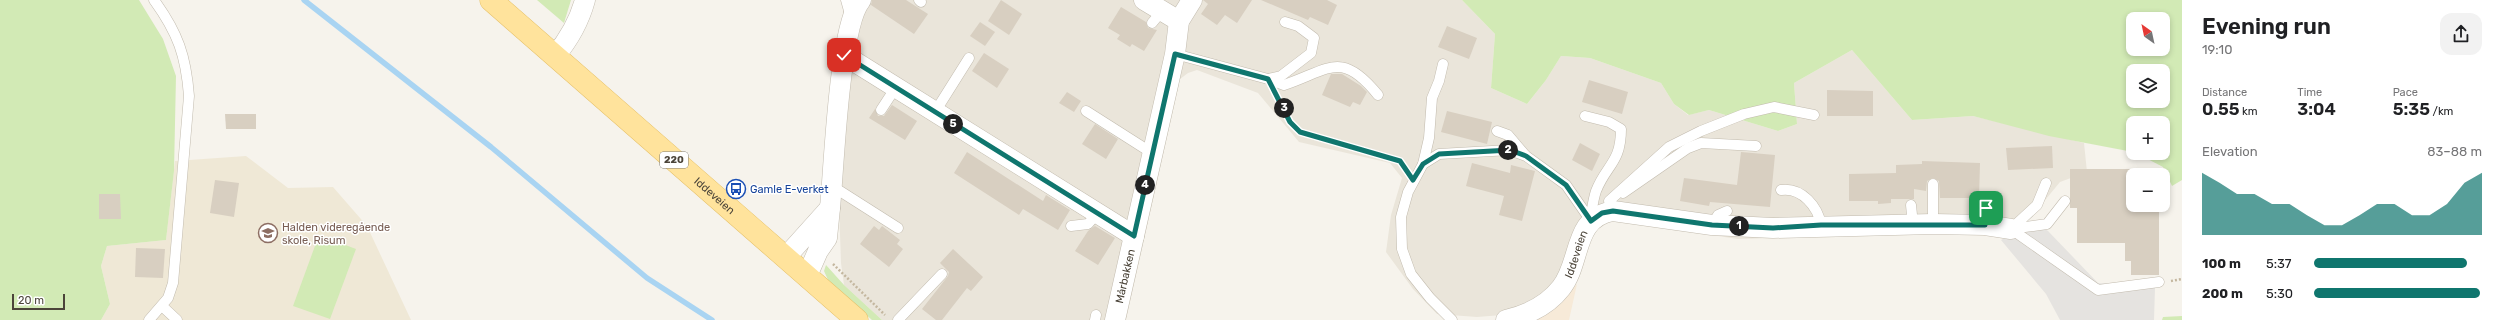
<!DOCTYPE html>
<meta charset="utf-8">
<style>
:root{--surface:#fff;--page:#f2f2f2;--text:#202124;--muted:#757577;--accent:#0f766e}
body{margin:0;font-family:Rubik,sans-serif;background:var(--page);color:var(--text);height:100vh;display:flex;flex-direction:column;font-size:15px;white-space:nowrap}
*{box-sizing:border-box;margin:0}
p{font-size:13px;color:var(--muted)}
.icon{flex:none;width:22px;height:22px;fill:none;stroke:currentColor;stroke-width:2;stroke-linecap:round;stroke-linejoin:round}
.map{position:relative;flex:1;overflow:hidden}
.details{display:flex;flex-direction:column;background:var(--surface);width:320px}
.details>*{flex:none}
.needle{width:26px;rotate:327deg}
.buttons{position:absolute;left:2126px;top:12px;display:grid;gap:8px}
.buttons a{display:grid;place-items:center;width:44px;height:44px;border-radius:8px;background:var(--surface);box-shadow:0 2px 6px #0003;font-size:20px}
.scale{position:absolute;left:12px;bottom:10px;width:53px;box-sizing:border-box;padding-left:4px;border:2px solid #4b4439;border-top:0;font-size:11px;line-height:14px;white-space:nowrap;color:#4b4439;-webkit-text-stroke:3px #fff;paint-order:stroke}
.pin{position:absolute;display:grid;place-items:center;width:34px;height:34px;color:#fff;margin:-17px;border-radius:8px;box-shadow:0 2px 6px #0006}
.km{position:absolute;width:20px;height:20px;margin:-10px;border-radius:50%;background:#222;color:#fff;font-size:11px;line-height:20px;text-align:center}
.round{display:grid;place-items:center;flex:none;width:42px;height:42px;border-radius:12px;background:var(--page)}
.summary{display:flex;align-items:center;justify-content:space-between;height:68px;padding:0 20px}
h1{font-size:22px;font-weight:600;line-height:30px}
.figures{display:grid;grid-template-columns:repeat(3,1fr);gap:6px;height:68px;padding:4px 20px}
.figures div{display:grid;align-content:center}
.figures b{font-size:17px;font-weight:600}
.figures small{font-size:11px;font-weight:400}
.figures p{font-size:11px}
.chart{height:112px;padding:8px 20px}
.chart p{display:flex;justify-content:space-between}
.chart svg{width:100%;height:72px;margin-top:4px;fill:var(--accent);opacity:.7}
ul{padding:0 20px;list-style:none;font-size:13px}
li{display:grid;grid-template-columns:64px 48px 1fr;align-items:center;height:30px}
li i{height:10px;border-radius:5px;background:var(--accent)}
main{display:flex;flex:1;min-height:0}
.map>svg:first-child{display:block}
</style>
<main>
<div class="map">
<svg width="2182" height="320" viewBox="0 0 2182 320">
<rect width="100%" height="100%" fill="#f6f3ec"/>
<path fill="#eae5da" d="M855,0H1462L1495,34L1491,88L1527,104L1546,80L1561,56L1590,58L1661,83L1674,104L1688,115L1709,110L1778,131L1797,124L1794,83L1852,50L1912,120L1973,116L2084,143L2087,172L2060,182L2037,210L1989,232L1738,239L1611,220L1593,232L1549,292L1502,315L1477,317L1437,314L1413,289L1386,252L1391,215L1402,178L1390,163L1299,142L1258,93L1197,70L1188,73L1180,79L1126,320H882L844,285L841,263L839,205Z"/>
<path fill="#f7ead8" d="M1577,284L1569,320H1526L1552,310Z"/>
<path fill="#efe8d6" d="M246,156L288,188L333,187L367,226L411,320H101L110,304L101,266L107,246L166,240L175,161Z"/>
<g fill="#d2eab5" fill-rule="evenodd">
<path d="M0,0H139L163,39L176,76L174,171L166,240L107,246L101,266L110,304L101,320H0Z"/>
<path d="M537,0H571L564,23Z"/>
<path d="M1462,0H2182V180L2172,186L2163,167L2136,153H2163V123H2133V152L2049,136L1973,116L1912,120L1852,50L1794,83L1797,124L1778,131L1709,110L1689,115L1674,104L1661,83L1590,58L1561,56L1546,80L1527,104L1491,88L1495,34ZM2133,19H2163V49H2133ZM2133,71H2163V101H2133Z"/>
<path d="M319,235L356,249L330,319L293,306Z"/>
<path d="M826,265L844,285L882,320H872L829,282L824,271Z"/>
<path d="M2182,316V320H2162L2163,317Z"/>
</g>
<path fill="#e5e3e0" d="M2034,222L2048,231L2098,283L2155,288L2154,320H2060L2046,294L2001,240Z"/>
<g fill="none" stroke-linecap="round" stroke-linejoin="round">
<path stroke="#a9d4f2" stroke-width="5.5" d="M304,0L491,147L647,278L712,320"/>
</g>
<g fill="#d8cfc1">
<path d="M872,0H906L928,14L914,34L871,5Z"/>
<path d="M1001,0L1022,14L1009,35L988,21Z"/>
<path d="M1203,0H1252L1237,23L1225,15L1217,25L1201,14L1208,4Z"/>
<path d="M1261,0H1327L1337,5L1328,25L1310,17L1308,20Z"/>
<path d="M1121,7L1146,22L1148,28L1157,30L1144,51L1132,44L1130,47L1117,39L1120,35L1108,28Z"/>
<path d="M980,22L995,32L985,46L970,36Z"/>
<path d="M1447,26L1477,38L1469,59L1438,47Z"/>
<path d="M984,53L1009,69L997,88L972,71Z"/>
<path d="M1331,74H1342L1361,86L1367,92L1360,105L1353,102L1350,107L1322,95Z"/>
<path d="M1589,80L1628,92L1622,114L1582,102Z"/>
<path d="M1827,90L1873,91V116H1827Z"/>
<path d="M1067,92L1081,101L1074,112L1059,103Z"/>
<path d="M892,105L917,121L905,140L869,118L875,109L878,116H884Z"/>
<path d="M1447,111L1492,122L1487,144L1441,132Z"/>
<path d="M225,114H256V129H226Z"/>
<path d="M1095,124L1118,139L1106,159L1082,144Z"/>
<path d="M1580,143L1600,154L1592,171L1572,160Z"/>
<path d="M2052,146L2053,168L2008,170L2006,148Z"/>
<path d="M967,152L1043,201L1046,195L1070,210L1058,230L1023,209L1019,215L954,173Z"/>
<path d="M1741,152L1775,155L1770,207L1710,202L1709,206L1680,201L1684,178L1737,185Z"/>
<path d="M1922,161L1980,163L1979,198H1940L1939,181L1933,178L1927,181L1926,191L1914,189V199H1891V203L1878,204V201H1849V174L1896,173V165L1922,164Z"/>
<path d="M1472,163L1510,173L1511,165L1535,171L1522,221L1499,215L1504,196L1466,186Z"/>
<path d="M2070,169H2133V205H2159V275H2131V261H2125V243H2077V208H2070Z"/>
<path d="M215,180L239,183L234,217L210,213Z"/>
<path d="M99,194H120L121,219H99Z"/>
<path d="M874,226L879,230L882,226L900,240L897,244L903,249L889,267L860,244Z"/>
<path d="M1095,226L1115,238L1098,265L1075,251L1088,231Z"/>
<path d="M136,248L165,249L163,278L135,277Z"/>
<path d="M953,249L983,277L971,291L967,288L942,320H936L922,309L948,276L949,272L940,263Z"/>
</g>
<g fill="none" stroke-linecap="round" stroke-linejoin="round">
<g stroke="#c2bbae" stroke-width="11">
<g id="service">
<path d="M846,0L851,18"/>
<path d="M919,0L921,2"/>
<path d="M1152,23L1162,11"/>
<path d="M1175,54L1268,79L1281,76L1311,53L1314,38L1298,26L1285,22"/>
<path d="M1268,79L1284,85C1329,70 1341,49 1378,95"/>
<path d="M881,110L896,87"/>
<path d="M1086,111L1152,153"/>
<path d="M935,112L969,58"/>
<path d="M1585,116L1609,122L1621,129C1621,163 1606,165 1596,191C1593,200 1592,210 1590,219"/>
<path d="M1497,131L1508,135L1525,155"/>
<path d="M1423,164L1429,138L1432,98L1439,81L1443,64"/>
<path d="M832,186L898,228"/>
<path d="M1781,190C1802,187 1818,207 1821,225"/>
<path d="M1623,193L1688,148L1701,143L1756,146"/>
<path d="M1609,201L1669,147L1701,131L1744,114L1774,107L1814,115"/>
<path d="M1911,205L1913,225"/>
<path d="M1933,224V184"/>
<path d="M1712,225L1718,215L1727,211"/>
<path d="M1985,225L1986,208"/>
<path d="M1071,226L1088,224L1097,214"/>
<path d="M2011,229L2098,290L2159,282"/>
<path d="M2011,229L2047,224L2065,201"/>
<path d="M2011,229L2037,205L2046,183"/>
<path d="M162,306L177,320"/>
<path d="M149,320L168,298L173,283L189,96C186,56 178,33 154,0"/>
<path d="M898,320L942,274"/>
<path d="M1095,320L1096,315"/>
<path d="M1452,320L1430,298L1411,274L1402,249L1401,217L1408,192L1423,164L1439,154L1510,150L1526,156L1566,185L1591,221"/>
</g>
</g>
<g stroke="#c2bbae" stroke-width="21">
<g id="minor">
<path d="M1144,0L1179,21"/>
<path d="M844,55L1134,236"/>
<path d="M555,56C570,38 579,22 585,0"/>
<path d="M830,208C834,168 839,26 861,0"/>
<path d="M786,257L830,208L827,238L818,251L807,276"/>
<path id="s1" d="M1115,320L1175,54L1179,21L1192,0"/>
<path id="s2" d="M1506,320C1527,315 1547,306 1561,288C1582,262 1572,218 1613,211L1712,225L1773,228L1933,224L1985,225L2011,229"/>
</g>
</g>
<g stroke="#e6c16a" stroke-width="23">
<g id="primary">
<path id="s3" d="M491,0L857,320"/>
</g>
</g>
<g stroke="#c4b79f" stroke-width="2.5" stroke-dasharray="2 2" stroke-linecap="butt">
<path d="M1279,98L1290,122L1300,132L1400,161L1405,170"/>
<path d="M833,264L885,315"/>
<path d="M2171,281L2182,279"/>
</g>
<use href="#service" stroke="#fff" stroke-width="10"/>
<use href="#minor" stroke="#fff" stroke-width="20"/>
<use href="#primary" stroke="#ffe39c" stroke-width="22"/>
</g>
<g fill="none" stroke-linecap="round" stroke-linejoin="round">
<g stroke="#fff" stroke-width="8">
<path id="route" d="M844,55L1134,236L1175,54L1268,79L1290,122L1300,132L1400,161L1413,180L1423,164L1439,154L1510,150L1526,156L1566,185L1591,221L1602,213L1613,211L1712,225L1773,228L1821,225H1985L1986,208"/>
</g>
<use href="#route" stroke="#0f766e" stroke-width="5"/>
</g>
<defs>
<g id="bus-ring" transform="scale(1)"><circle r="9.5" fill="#fff" stroke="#1a4fb4" stroke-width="1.5"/><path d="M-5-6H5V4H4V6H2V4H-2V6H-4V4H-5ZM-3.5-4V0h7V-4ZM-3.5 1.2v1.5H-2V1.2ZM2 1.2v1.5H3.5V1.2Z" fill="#1a4fb4"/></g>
<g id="school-ring" transform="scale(1)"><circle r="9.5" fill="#fff" stroke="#8d6e63" stroke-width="1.5"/><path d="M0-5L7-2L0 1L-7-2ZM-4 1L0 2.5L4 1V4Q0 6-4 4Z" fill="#8d6e63"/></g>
</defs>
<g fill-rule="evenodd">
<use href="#bus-ring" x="736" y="189"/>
<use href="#school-ring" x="268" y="233"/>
</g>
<g text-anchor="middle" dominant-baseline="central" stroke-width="3" stroke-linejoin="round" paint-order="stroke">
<rect fill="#fff" stroke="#817c74" stroke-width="1" x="660" y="152" width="28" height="16" rx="3"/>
<g font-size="10" font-weight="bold" fill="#4b4439">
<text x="674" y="160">220</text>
</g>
<g font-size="11" fill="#164399" stroke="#fff" text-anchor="start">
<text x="750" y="189">Gamle E-verket</text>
</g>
<g font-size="11" fill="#4b4439" stroke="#fff">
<text stroke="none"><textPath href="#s3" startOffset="297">Iddeveien</textPath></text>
<text stroke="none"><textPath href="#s2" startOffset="102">Iddeveien</textPath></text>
<text stroke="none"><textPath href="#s1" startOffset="45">Mårbakken</textPath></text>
</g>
<g font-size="11" fill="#785e54" stroke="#fff" text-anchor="start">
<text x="282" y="227">Halden videregående<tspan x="282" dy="13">skole, Risum</tspan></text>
</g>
</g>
</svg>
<div class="buttons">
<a><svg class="needle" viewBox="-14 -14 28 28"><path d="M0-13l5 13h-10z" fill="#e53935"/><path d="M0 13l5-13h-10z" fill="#757577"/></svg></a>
<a><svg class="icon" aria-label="layers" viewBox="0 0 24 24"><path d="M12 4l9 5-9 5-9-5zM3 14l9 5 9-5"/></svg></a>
<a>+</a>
<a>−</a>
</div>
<div class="scale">20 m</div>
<div class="pin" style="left:1986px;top:208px;background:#1e9e55"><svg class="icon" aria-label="arrive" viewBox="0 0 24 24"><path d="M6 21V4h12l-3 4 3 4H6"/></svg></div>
<div class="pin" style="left:844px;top:55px;background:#d93025"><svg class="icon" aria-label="check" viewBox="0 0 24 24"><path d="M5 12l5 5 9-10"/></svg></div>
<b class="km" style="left:1739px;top:226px">1</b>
<b class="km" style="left:1508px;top:150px">2</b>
<b class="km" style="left:1284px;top:108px">3</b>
<b class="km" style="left:1145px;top:185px">4</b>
<b class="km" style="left:953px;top:124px">5</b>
</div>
<section class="details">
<div class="summary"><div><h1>Evening run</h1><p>19:10</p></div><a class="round"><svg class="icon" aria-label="share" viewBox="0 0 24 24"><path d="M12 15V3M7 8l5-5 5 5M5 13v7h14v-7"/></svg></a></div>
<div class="figures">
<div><p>Distance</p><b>0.55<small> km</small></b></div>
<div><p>Time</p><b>3:04</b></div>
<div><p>Pace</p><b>5:35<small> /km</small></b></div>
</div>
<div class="chart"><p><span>Elevation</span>83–88 m</p>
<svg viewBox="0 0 160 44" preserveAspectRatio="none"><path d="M0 44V6L10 12L20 19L30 19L40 25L50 25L60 32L70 38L80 38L90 32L100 25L110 25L120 32L130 32L140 25L150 12L160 6V44z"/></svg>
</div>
<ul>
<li><b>100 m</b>5:37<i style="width:91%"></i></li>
<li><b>200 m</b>5:30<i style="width:99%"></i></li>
</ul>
</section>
</main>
